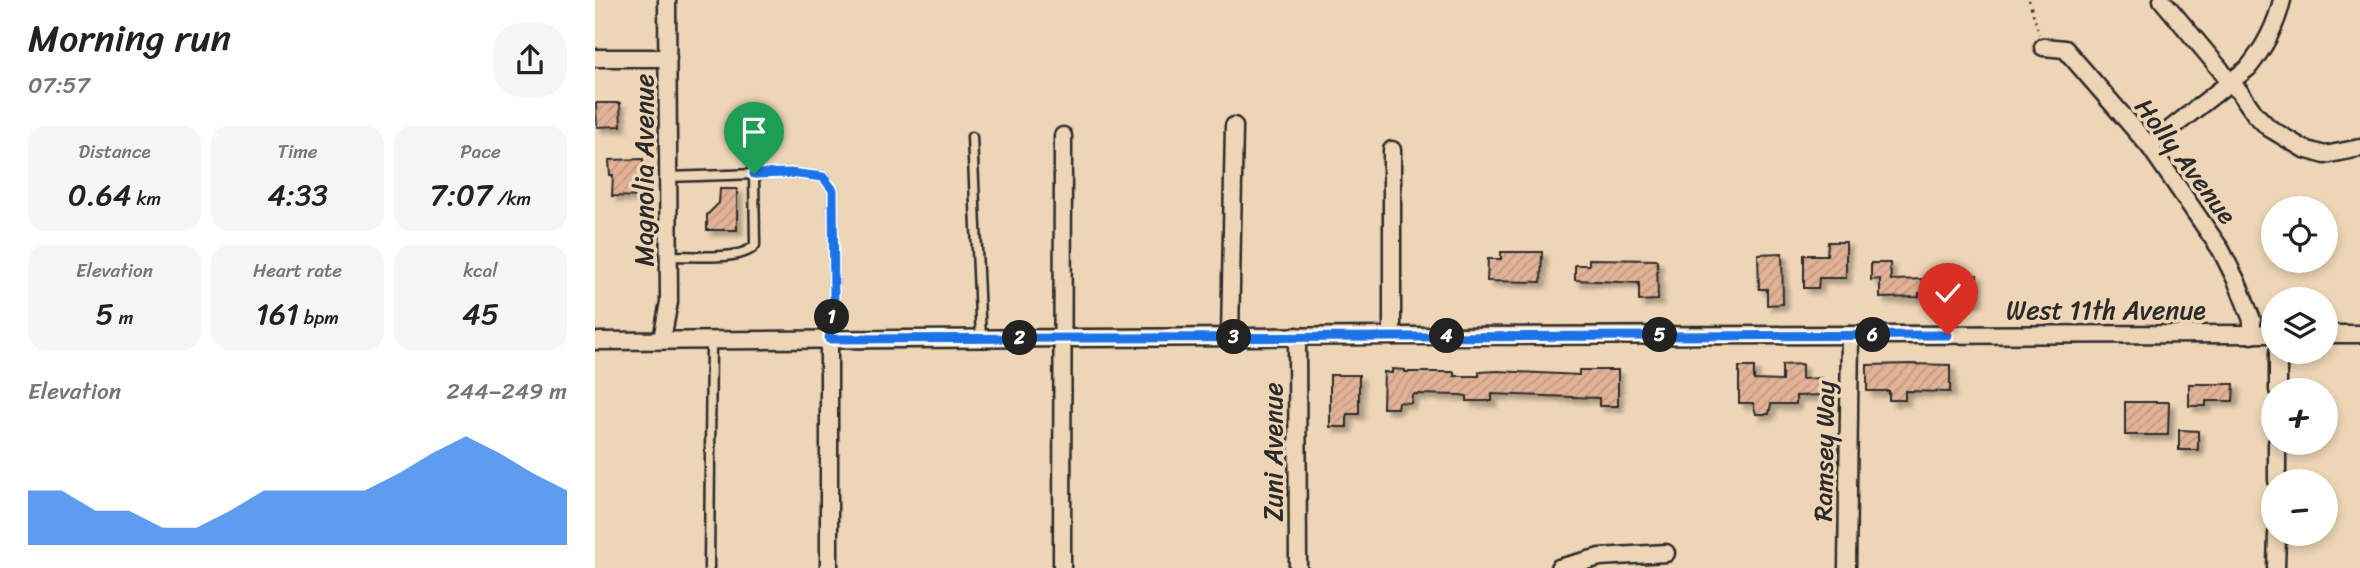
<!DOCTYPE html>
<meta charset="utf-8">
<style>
:root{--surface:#fff;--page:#f6f6f6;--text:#222;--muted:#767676;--accent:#1a73e8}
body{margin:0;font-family:Sriracha,sans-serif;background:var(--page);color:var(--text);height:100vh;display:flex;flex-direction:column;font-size:26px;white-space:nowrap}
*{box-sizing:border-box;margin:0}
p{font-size:23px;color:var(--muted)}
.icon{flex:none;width:38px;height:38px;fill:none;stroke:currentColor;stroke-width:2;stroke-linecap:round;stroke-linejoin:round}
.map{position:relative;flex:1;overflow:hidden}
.drawer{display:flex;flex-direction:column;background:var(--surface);width:595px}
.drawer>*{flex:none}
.controls{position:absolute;left:1666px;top:196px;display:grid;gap:14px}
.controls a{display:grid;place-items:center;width:77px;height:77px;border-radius:50%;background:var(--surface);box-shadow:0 4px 10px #0003;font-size:35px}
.pin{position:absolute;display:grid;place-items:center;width:60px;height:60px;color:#fff;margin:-72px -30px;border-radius:50% 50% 50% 0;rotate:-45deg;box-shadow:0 0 7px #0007}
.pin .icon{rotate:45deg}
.km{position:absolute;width:35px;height:35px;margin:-18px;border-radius:50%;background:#222;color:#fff;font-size:19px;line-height:35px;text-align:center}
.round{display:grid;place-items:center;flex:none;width:74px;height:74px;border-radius:28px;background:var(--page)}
.overview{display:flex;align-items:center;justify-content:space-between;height:119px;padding:0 28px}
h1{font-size:38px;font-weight:600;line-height:52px}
.stats{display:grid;grid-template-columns:repeat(3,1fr);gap:10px;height:119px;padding:7px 28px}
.stats div{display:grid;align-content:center;border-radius:18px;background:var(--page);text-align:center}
.stats b{font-size:30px;font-weight:600}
.stats small{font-size:19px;font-weight:400}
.stats p{font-size:19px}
.chart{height:196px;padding:14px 28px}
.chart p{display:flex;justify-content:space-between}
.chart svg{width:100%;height:126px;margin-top:7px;fill:var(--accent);opacity:.7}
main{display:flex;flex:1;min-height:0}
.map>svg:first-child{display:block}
</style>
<main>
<section class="drawer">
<div class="overview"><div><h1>Morning run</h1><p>07:57</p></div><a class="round"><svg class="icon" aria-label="share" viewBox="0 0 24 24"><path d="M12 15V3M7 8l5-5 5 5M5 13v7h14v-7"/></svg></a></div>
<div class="stats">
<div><p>Distance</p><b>0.64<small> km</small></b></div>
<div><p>Time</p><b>4:33</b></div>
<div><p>Pace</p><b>7:07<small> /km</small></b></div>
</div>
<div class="stats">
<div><p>Elevation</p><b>5<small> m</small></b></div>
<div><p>Heart rate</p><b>161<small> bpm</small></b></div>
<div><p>kcal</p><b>45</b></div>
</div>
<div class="chart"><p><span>Elevation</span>244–249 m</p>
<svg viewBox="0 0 160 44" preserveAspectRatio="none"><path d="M0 44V25L10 25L20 32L30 32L40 38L50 38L60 32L70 25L80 25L90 25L100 25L110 19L120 12L130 6L140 12L150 19L160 25V44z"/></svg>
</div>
</section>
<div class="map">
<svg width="1765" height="568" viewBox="0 0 1765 568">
<defs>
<pattern id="building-hatch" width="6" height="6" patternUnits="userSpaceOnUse" patternTransform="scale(1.75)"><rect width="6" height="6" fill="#e1b296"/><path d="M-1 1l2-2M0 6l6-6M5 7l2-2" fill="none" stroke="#c19981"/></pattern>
<filter id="shadow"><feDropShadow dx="5" dy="5" stdDeviation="2" flood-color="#0004"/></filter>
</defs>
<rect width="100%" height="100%" fill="#edd5b5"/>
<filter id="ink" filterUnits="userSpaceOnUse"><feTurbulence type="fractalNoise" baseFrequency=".0143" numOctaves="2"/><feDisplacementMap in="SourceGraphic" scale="14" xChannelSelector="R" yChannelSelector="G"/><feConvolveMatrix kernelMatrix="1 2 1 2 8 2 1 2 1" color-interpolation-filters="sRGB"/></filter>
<g filter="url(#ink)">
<g fill="url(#building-hatch)" stroke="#2b2b2b" stroke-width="2" filter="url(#shadow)">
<path d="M1,103H25L26,126L2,127Z"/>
<path d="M48,159V197L17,196L18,175H15L14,160Z"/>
<path d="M125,189H142V230H112V215L124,203Z"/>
<path d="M1233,242H1251V278H1224L1223,288H1209V255H1232Z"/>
<path d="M906,252H947L946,282L892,281L893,259H906Z"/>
<path d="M1187,253L1188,304L1172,305V289H1164L1163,254Z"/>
<path d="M994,259L1062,260L1063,300L1044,301V283L980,280V265H994Z"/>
<path d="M1276,263H1295L1296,280L1333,279V276L1382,275V301H1356V297H1351V293H1324V297L1285,298V279L1276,280Z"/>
<path d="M1207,364V379L1226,378L1227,395L1201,396V404H1176L1174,414H1161L1158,403H1144V367H1159V380L1187,381V365Z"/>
<path d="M1317,364L1355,365V392L1310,391V400H1294V391H1272V365Z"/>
<path d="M797,369L810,370V372H859V376H884V372L903,371L984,375V370H1023V406H1004V398L897,394V401H872V396L865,395L820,394L817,395L816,403L803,402L802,408H788L789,372L797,373Z"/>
<path d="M735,375H764V414H752V427H735Z"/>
<path d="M1594,384H1639L1638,401H1611V406H1594Z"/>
<path d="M1530,402H1574L1573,435H1530Z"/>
<path d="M1584,430L1603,431V450H1584Z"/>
</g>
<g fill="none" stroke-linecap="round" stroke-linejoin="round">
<g stroke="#2b2b2b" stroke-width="13">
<g id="lane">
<path d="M377,137L386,339"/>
<path d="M73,177L195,173L228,177L238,190L239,302L234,339"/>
<path d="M73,256C94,255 147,262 160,245L159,175"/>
<path d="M114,568L116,340"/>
</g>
</g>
<g stroke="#2b2b2b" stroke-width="21">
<g id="street">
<path d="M1567,0L1625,69L1634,82L1644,91L1660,114L1674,128L1709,149L1730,155L1765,148"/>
<path d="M1448,47L1470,49L1555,147L1626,250L1642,282L1657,320V335"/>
<path d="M0,58H73"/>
<path d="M1555,147L1569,134L1653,68C1670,47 1681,26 1687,0"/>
<path d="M797,150V336"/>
<path d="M1731,334H1765"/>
<path d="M702,336L703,568"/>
<path d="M635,337L639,126"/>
<path d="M67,339L74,302L72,0"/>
<path d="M0,341L797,336L1678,334"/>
<path d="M1683,390V352"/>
<path d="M1682,481V443"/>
<path d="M234,568V339"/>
<path d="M467,568L468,136"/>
<path d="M964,568L1005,557L1071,553"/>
<path d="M1252,568L1255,335"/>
<path d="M1681,568L1682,534"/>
</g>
</g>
<path stroke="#2b2b2b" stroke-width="2.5" stroke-dasharray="2 5" stroke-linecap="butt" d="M1434,0L1444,34"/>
<use href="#lane" stroke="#edd5b5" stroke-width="8"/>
<use href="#street" stroke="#edd5b5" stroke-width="16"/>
</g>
</g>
<g fill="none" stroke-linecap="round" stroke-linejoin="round" filter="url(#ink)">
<g stroke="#fff" stroke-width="14">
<path id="route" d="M159,174L195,173L228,177L238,190L239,302L234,339L1353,335"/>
</g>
<use href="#route" stroke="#1a73e8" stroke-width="9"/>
</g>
<g text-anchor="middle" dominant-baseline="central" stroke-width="7" stroke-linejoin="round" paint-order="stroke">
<g font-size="26" fill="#2b2b2b" stroke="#edd5b5">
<text transform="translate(1591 161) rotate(53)">Holly Avenue</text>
<text transform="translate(49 170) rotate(-90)">Magnolia Avenue</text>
<text x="1511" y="310">West 11th Avenue</text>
<text transform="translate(1229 451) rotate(-89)">Ramsey Way</text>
<text transform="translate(678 452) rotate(-90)">Zuni Avenue</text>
</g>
</g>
</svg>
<div class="controls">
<a><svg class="icon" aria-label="locate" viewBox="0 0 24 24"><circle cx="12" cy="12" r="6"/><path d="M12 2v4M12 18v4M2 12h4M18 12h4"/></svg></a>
<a><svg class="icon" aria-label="layers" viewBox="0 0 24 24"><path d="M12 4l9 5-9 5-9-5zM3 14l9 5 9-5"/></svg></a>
<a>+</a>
<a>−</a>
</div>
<div class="pin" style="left:159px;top:174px;background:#1e9e55"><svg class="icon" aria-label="arrive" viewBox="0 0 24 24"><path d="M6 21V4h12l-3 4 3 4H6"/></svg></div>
<div class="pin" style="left:1353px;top:335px;background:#d93025"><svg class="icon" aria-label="check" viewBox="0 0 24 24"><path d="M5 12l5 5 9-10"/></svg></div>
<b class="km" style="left:237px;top:317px">1</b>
<b class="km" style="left:425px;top:338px">2</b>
<b class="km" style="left:639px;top:337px">3</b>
<b class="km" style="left:852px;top:336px">4</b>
<b class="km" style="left:1065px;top:335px">5</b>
<b class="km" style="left:1278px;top:335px">6</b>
</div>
</main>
